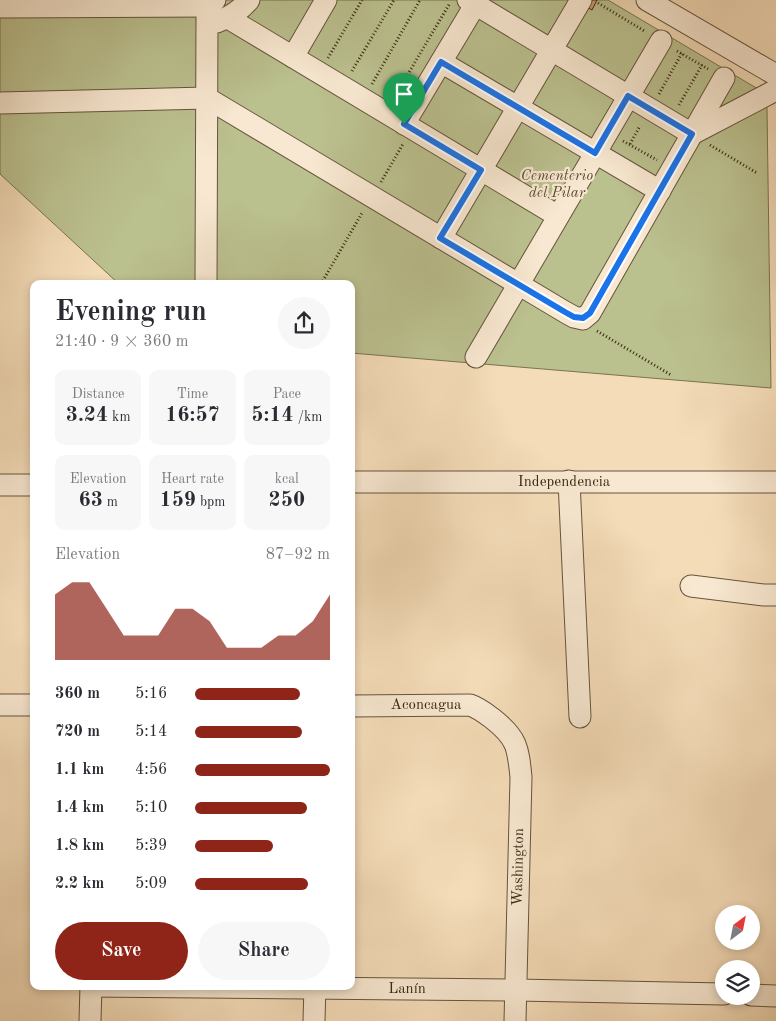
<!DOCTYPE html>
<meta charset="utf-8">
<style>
:root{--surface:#fff;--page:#f7f7f7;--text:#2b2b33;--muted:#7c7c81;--accent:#8f2418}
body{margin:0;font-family:"Old Standard TT",serif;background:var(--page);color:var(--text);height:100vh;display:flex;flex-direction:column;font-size:19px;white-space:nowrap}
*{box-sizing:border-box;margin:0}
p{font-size:16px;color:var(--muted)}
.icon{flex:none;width:28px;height:28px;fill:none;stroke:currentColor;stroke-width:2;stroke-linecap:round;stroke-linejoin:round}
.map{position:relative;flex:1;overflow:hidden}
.side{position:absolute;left:30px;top:280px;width:325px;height:710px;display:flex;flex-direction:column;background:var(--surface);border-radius:10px;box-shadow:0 2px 8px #0003}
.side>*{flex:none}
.needle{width:32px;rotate:32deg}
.controls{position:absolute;left:715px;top:905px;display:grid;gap:10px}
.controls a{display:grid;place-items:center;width:45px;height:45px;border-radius:50%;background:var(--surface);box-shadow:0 2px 8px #0003;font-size:25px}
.pin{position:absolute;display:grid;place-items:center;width:42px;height:42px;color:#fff;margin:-51px -21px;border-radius:50% 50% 50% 0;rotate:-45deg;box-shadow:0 0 5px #0007}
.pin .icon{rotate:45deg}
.round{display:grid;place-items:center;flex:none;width:52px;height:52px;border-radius:26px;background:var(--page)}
.summary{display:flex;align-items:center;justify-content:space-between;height:85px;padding:0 25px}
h1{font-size:28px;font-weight:700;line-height:38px}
.figures{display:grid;grid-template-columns:repeat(3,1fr);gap:8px;height:85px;padding:5px 25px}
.figures div{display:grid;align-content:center;border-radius:10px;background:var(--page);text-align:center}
.figures b{font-size:21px;font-weight:700}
.figures small{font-size:14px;font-weight:400}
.figures p{font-size:14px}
.chart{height:140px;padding:10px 25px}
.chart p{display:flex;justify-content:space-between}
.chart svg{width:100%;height:90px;margin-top:5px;fill:var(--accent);opacity:.7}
.action{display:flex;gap:10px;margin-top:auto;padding:10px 25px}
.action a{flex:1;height:58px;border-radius:30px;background:var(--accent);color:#fff;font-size:20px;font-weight:700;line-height:58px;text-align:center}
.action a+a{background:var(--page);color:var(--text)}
ul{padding:0 25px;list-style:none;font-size:16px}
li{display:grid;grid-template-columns:80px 60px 1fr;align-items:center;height:38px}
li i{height:12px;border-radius:6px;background:var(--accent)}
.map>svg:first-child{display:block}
</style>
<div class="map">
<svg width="776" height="1021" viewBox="0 0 776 1021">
<rect width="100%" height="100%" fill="#f4dcb8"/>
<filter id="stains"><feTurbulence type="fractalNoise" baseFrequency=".004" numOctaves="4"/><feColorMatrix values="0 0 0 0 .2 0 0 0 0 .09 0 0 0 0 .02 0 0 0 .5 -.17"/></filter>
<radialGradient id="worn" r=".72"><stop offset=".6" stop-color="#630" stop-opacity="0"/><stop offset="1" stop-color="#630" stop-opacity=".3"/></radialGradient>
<path fill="#bbc08f" stroke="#797350" d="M0,0H608L758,89L767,108L771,388L351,353V284H119L0,174Z"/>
<path fill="#d39b71" stroke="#372612" d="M575,0H597L592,10Z"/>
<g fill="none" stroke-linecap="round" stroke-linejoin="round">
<g stroke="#66543c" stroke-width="23">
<g id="minor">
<path d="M468,0L692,134L776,90"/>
<path d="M647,0L776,75"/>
<path d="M0,7L210,6"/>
<path d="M228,18L558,216"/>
<path d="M217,22C230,17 240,11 249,0"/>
<path d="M293,57L326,0"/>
<path d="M441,62L660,191"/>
<path d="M0,103L207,98L565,312L574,317L583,319L590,313L724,78"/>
<path d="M404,124L478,0"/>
<path d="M441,238L581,0"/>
<path d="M206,284L207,17L210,6L215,0"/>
<path d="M476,357L661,41"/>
<path d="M569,481L580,717"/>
<path d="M351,482H776"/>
<path d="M0,485H34"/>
<path d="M691,586L764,595H776"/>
<path d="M0,705H34"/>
<path d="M351,706L470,705C479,708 485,713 493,719C517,738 518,747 521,777L515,1021"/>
<path d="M91,986L516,990L724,994"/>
<path d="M751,995L776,996"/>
<path d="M90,1021L91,986"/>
<path d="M314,1021L315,986"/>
</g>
</g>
<g stroke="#372612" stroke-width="3" stroke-dasharray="1 2.5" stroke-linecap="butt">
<path d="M598,3L646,32"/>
<path d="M677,51L708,69"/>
<path d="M328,58L362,0"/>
<path d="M352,71L394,0"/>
<path d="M372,84L420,0"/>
<path d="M659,94L682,53"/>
<path d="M395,96L450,3"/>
<path d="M679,105L702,65"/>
<path d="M623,141L657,160"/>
<path d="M630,144L640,126"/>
<path d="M710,145L757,173"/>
<path d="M381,182L403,144"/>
<path d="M321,284L362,213"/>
<path d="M597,331L671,375"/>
</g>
<use href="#minor" stroke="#f8e8d1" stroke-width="21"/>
</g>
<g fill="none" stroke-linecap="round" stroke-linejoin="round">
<g stroke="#fff" stroke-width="10">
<path id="route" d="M441,62L595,153L628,96L692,134L590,313L583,318L574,317L565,312L440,238L481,170L404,124Z"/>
</g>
<use href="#route" stroke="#1a73e8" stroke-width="6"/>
</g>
<g text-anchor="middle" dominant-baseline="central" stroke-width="4.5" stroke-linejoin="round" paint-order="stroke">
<g font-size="15" font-style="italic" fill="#584c31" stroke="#f8e8d1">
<text x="557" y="176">Cementerio<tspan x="557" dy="17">del Pilar</tspan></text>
</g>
<g font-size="15" fill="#372612" stroke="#f8e8d1">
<text x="564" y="482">Independencia</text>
<text x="426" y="705">Aconcagua</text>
<text transform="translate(519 867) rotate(-89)">Washington</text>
<text x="407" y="989">Lanín</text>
</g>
</g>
<rect width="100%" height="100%" filter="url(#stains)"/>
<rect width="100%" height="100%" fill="url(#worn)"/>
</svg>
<div class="controls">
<a><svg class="needle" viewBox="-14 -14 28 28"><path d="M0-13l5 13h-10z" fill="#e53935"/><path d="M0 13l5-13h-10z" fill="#7c7c81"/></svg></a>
<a><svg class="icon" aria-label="layers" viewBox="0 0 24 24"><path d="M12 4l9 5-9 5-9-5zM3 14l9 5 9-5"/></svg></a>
</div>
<div class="pin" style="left:404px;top:124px;background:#1e9e55"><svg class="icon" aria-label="arrive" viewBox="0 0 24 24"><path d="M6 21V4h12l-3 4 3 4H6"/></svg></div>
<section class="side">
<div class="summary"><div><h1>Evening run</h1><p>21:40 · 9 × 360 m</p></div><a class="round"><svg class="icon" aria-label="share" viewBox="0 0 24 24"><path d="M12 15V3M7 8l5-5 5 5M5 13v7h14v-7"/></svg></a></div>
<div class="figures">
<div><p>Distance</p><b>3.24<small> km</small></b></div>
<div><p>Time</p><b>16:57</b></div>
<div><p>Pace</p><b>5:14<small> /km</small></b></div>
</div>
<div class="figures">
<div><p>Elevation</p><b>63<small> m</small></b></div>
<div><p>Heart rate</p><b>159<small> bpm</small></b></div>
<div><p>kcal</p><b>250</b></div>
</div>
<div class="chart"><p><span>Elevation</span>87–92 m</p>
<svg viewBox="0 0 160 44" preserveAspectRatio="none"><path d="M0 44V12L10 6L20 6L30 19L40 32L50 32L60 32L70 19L80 19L90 25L100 38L110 38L120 38L130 32L140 32L150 25L160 12V44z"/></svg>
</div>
<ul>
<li><b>360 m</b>5:16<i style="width:78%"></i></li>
<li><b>720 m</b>5:14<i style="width:79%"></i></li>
<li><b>1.1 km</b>4:56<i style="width:100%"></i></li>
<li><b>1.4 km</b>5:10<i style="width:83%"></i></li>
<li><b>1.8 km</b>5:39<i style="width:58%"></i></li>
<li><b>2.2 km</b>5:09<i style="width:84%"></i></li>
</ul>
<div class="action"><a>Save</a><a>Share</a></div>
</section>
</div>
